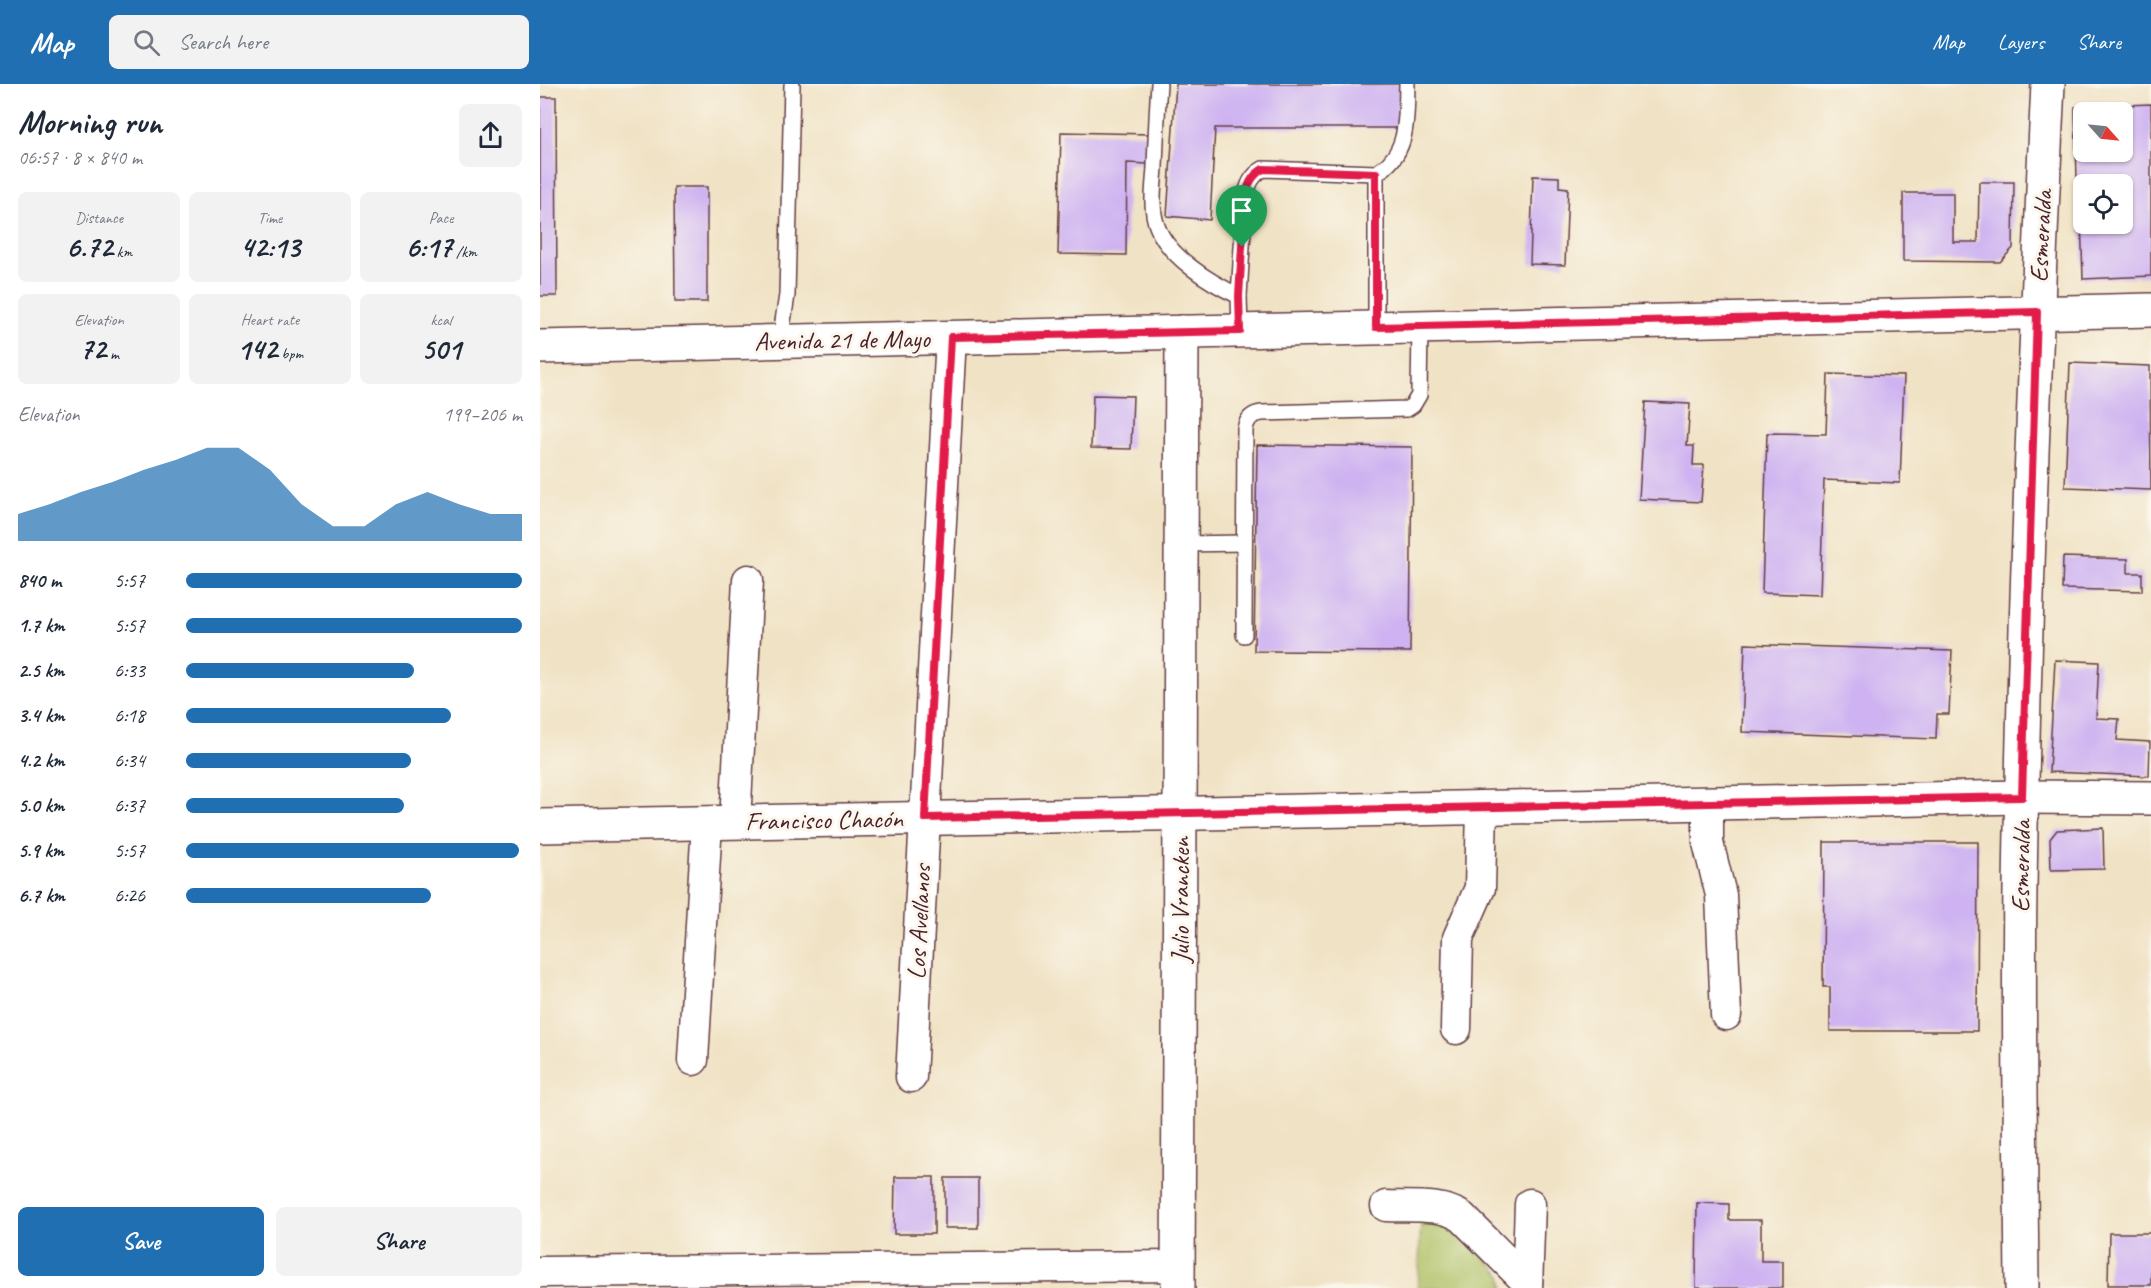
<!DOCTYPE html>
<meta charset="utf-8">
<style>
:root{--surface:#fff;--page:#f2f2f3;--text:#1f2937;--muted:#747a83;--accent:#1f6fb2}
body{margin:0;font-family:Caveat,sans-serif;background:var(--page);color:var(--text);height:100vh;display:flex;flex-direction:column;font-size:22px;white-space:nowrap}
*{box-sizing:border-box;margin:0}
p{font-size:20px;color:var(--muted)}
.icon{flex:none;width:33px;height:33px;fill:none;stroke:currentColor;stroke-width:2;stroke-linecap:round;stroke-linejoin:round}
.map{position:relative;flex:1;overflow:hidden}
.sheet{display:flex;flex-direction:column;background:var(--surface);width:540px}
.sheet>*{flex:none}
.needle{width:39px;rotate:117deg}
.buttons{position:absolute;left:1533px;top:18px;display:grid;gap:12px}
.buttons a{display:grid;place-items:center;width:60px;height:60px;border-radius:9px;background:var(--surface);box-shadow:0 2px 4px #0004;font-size:30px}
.pin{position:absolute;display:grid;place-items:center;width:51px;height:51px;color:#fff;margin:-62px -26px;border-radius:50% 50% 50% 0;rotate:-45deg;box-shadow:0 0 6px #0007}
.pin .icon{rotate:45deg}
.round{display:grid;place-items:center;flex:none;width:63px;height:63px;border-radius:9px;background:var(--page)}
.overview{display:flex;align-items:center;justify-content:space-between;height:102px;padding:0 18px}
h1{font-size:33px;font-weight:700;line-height:45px}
.metrics{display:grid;grid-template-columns:repeat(3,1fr);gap:9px;height:102px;padding:6px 18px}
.metrics div{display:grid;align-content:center;border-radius:9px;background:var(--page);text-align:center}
.metrics b{font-size:30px;font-weight:700}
.metrics small{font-size:16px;font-weight:400}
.metrics p{font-size:16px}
.chart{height:168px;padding:12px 18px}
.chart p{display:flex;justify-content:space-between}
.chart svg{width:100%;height:108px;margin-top:6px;fill:var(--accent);opacity:.7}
.action{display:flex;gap:12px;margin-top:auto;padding:12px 18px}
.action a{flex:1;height:69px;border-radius:9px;background:var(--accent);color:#fff;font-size:24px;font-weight:700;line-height:69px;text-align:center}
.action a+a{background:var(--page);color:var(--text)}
ul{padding:0 18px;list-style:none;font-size:20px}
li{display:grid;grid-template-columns:96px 72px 1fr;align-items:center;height:45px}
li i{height:15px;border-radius:8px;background:var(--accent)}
header{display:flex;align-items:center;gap:36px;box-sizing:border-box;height:84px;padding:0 30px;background:var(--accent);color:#fff}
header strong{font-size:28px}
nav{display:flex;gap:33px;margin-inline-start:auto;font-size:21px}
.search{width:420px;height:54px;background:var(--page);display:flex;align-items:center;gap:15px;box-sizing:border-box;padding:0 21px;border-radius:9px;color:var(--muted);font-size:22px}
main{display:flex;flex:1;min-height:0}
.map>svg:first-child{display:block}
</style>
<header>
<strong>Map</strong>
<div class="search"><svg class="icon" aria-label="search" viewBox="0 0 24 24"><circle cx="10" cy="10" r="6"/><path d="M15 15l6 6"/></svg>Search here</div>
<nav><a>Map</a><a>Layers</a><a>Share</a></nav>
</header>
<main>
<section class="sheet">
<div class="overview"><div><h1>Morning run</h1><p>06:57 · 8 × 840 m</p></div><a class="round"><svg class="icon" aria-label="share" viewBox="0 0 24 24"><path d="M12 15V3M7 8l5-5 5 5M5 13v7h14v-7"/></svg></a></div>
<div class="metrics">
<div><p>Distance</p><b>6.72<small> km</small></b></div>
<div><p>Time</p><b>42:13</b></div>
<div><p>Pace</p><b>6:17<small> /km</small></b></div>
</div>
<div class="metrics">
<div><p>Elevation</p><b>72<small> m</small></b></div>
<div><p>Heart rate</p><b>142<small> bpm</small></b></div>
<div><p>kcal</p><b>501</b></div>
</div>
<div class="chart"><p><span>Elevation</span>199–206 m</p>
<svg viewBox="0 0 160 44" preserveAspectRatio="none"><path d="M0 44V33L10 29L20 24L30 20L40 15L50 11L60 6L70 6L80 15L90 29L100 38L110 38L120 29L130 24L140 29L150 33L160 33V44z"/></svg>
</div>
<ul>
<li><b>840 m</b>5:57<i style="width:100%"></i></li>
<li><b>1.7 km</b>5:57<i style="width:100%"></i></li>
<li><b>2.5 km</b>6:33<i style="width:68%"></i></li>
<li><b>3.4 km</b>6:18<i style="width:79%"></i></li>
<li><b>4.2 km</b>6:34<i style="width:67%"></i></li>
<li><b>5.0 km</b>6:37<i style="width:65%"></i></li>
<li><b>5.9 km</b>5:57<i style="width:99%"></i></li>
<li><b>6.7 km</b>6:26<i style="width:73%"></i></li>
</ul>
<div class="action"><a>Save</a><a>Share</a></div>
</section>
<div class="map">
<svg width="1611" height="1204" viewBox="0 0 1611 1204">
<rect width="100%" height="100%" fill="#fbf7ec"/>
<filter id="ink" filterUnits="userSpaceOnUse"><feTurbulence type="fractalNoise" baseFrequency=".0167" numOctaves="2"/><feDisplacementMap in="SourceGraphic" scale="12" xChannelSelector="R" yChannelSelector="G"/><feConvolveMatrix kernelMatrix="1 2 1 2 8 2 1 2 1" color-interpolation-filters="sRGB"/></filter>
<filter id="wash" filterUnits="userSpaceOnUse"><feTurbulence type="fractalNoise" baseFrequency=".008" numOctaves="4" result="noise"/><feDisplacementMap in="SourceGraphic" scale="24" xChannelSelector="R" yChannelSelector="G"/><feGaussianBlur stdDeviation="1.35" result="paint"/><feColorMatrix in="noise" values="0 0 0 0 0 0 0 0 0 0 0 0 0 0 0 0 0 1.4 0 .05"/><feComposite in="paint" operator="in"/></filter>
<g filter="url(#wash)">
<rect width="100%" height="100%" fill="#f0e2c4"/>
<path fill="#adc064" stroke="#7c7048" stroke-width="1.5" d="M908,1136L962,1192L964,1204H878L881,1138Z"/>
<g id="blocks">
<g fill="#ceb2f1" fill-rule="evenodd">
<path d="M636,0H860L858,44H675L670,136L627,132Z"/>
<path d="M0,13H16L17,212H0Z"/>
<path d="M1611,20V192L1543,195L1541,132L1544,131V140H1582V100H1553V95H1537L1535,23ZM1544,28H1582V68H1544Z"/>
<path d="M521,48L609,50V80L587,79L586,171L518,170Z"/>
<path d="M993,92L1019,93V103L1028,104L1025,181L990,180Z"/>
<path d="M1439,98H1474L1473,164L1460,178L1363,177V109H1413V158H1438Z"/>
<path d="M134,103H167V218H135Z"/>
<path d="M1530,279L1610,282L1611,406L1525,403Z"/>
<path d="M1288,290L1364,292L1360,399L1284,396L1280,511L1222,509L1227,349L1286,350Z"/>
<path d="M553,311L593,312L591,365L551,364Z"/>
<path d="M1105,318L1150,320L1147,362H1154L1153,381H1164L1161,418L1099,415Z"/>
<path d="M717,361L872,363L870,568L714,567Z"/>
<path d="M1523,473L1588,475V489H1602V507L1522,505Z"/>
<path d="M1205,560L1412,567L1409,630H1397L1396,655L1202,648Z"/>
<path d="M1515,576L1559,578L1556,634L1579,635L1577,656L1610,658L1609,692L1509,688Z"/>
<path d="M1563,744L1564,785L1511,786L1510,755L1517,746Z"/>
<path d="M1284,758H1438L1437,947H1290V903H1283Z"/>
<path d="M355,1093H394V1150H354Z"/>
<rect x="405" y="1094" width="33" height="50"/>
<path d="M1157,1119L1189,1120V1136H1221V1177H1243V1204H1156Z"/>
<path d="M1569,1149H1611V1201H1568Z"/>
</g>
</g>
</g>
<g filter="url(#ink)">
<use href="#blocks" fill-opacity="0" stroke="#633c42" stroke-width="1.5"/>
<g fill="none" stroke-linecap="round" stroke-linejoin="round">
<g stroke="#633c42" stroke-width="18">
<g id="lane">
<path d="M619,0C617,28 616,55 615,83C614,102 610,123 617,142C628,173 671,199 699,212L700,247"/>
<path d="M836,89C870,70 866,33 867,0"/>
<path d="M699,212L705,114C708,101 711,92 723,85L836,89V243"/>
<path d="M240,257L247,211L252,1"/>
<path d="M641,460L704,459"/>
<path d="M704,551L705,345C707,335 712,330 722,329L867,325L873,321L879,311L880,242"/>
</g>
</g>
<g stroke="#633c42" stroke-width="33">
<g id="street">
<path d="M1168,719V759L1181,811L1186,931"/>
<path d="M195,738L208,496"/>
<path d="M916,945L918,854L940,804L942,724"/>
<path d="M153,976L167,739"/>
<path d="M371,993L411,253"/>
<path d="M846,1122C871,1123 900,1119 922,1133L987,1198"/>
<path d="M0,1188L638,1182"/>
<path d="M987,1204L990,1120"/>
</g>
</g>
<g stroke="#633c42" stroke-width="36">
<g id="secondary">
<path d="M0,742L1482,713L1611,714"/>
<path d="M638,1204L642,248"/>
<path d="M1482,1204C1481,1071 1478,938 1480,805C1484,536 1495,268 1508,0"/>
</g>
</g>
<g stroke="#633c42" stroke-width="36">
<path id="primary" d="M0,263L1611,226"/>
</g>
<use href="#lane" stroke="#fff" stroke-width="15"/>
<use href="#street" stroke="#fff" stroke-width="30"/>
<use href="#secondary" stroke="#fff" stroke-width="33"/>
<use href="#primary" stroke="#fff" stroke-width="33"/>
</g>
</g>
<g fill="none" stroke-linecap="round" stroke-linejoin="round" filter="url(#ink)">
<g stroke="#fff" stroke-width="12">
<path id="route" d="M723,85L836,89V243L1497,228L1482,713L385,734L411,253L700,247L699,212L705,114C708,101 711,92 723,85Z"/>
</g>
<use href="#route" stroke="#e11d48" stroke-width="8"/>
</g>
<g text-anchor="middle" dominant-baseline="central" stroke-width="6" stroke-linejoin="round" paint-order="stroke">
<g font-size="26" fill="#4a1f2b" stroke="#fbf7ec">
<text transform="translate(1501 152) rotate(-87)">Esmeralda</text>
<text transform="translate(302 256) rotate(-1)">Avenida 21 de Mayo</text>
<text transform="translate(284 736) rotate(-1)">Francisco Chacón</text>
<text transform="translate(1481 782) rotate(-89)">Esmeralda</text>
<text transform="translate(640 816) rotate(-90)">Julio Vrancken</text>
<text transform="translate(379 838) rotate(-87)">Los Avellanos</text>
</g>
</g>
</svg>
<div class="buttons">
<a><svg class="needle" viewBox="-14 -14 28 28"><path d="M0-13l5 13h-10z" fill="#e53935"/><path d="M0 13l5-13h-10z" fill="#747a83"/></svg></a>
<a><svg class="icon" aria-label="locate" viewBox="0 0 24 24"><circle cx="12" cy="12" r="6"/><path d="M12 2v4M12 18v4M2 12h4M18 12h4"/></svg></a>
</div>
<div class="pin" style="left:702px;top:163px;background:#1e9e55"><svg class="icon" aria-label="arrive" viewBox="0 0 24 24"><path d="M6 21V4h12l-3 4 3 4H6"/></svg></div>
</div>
</main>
